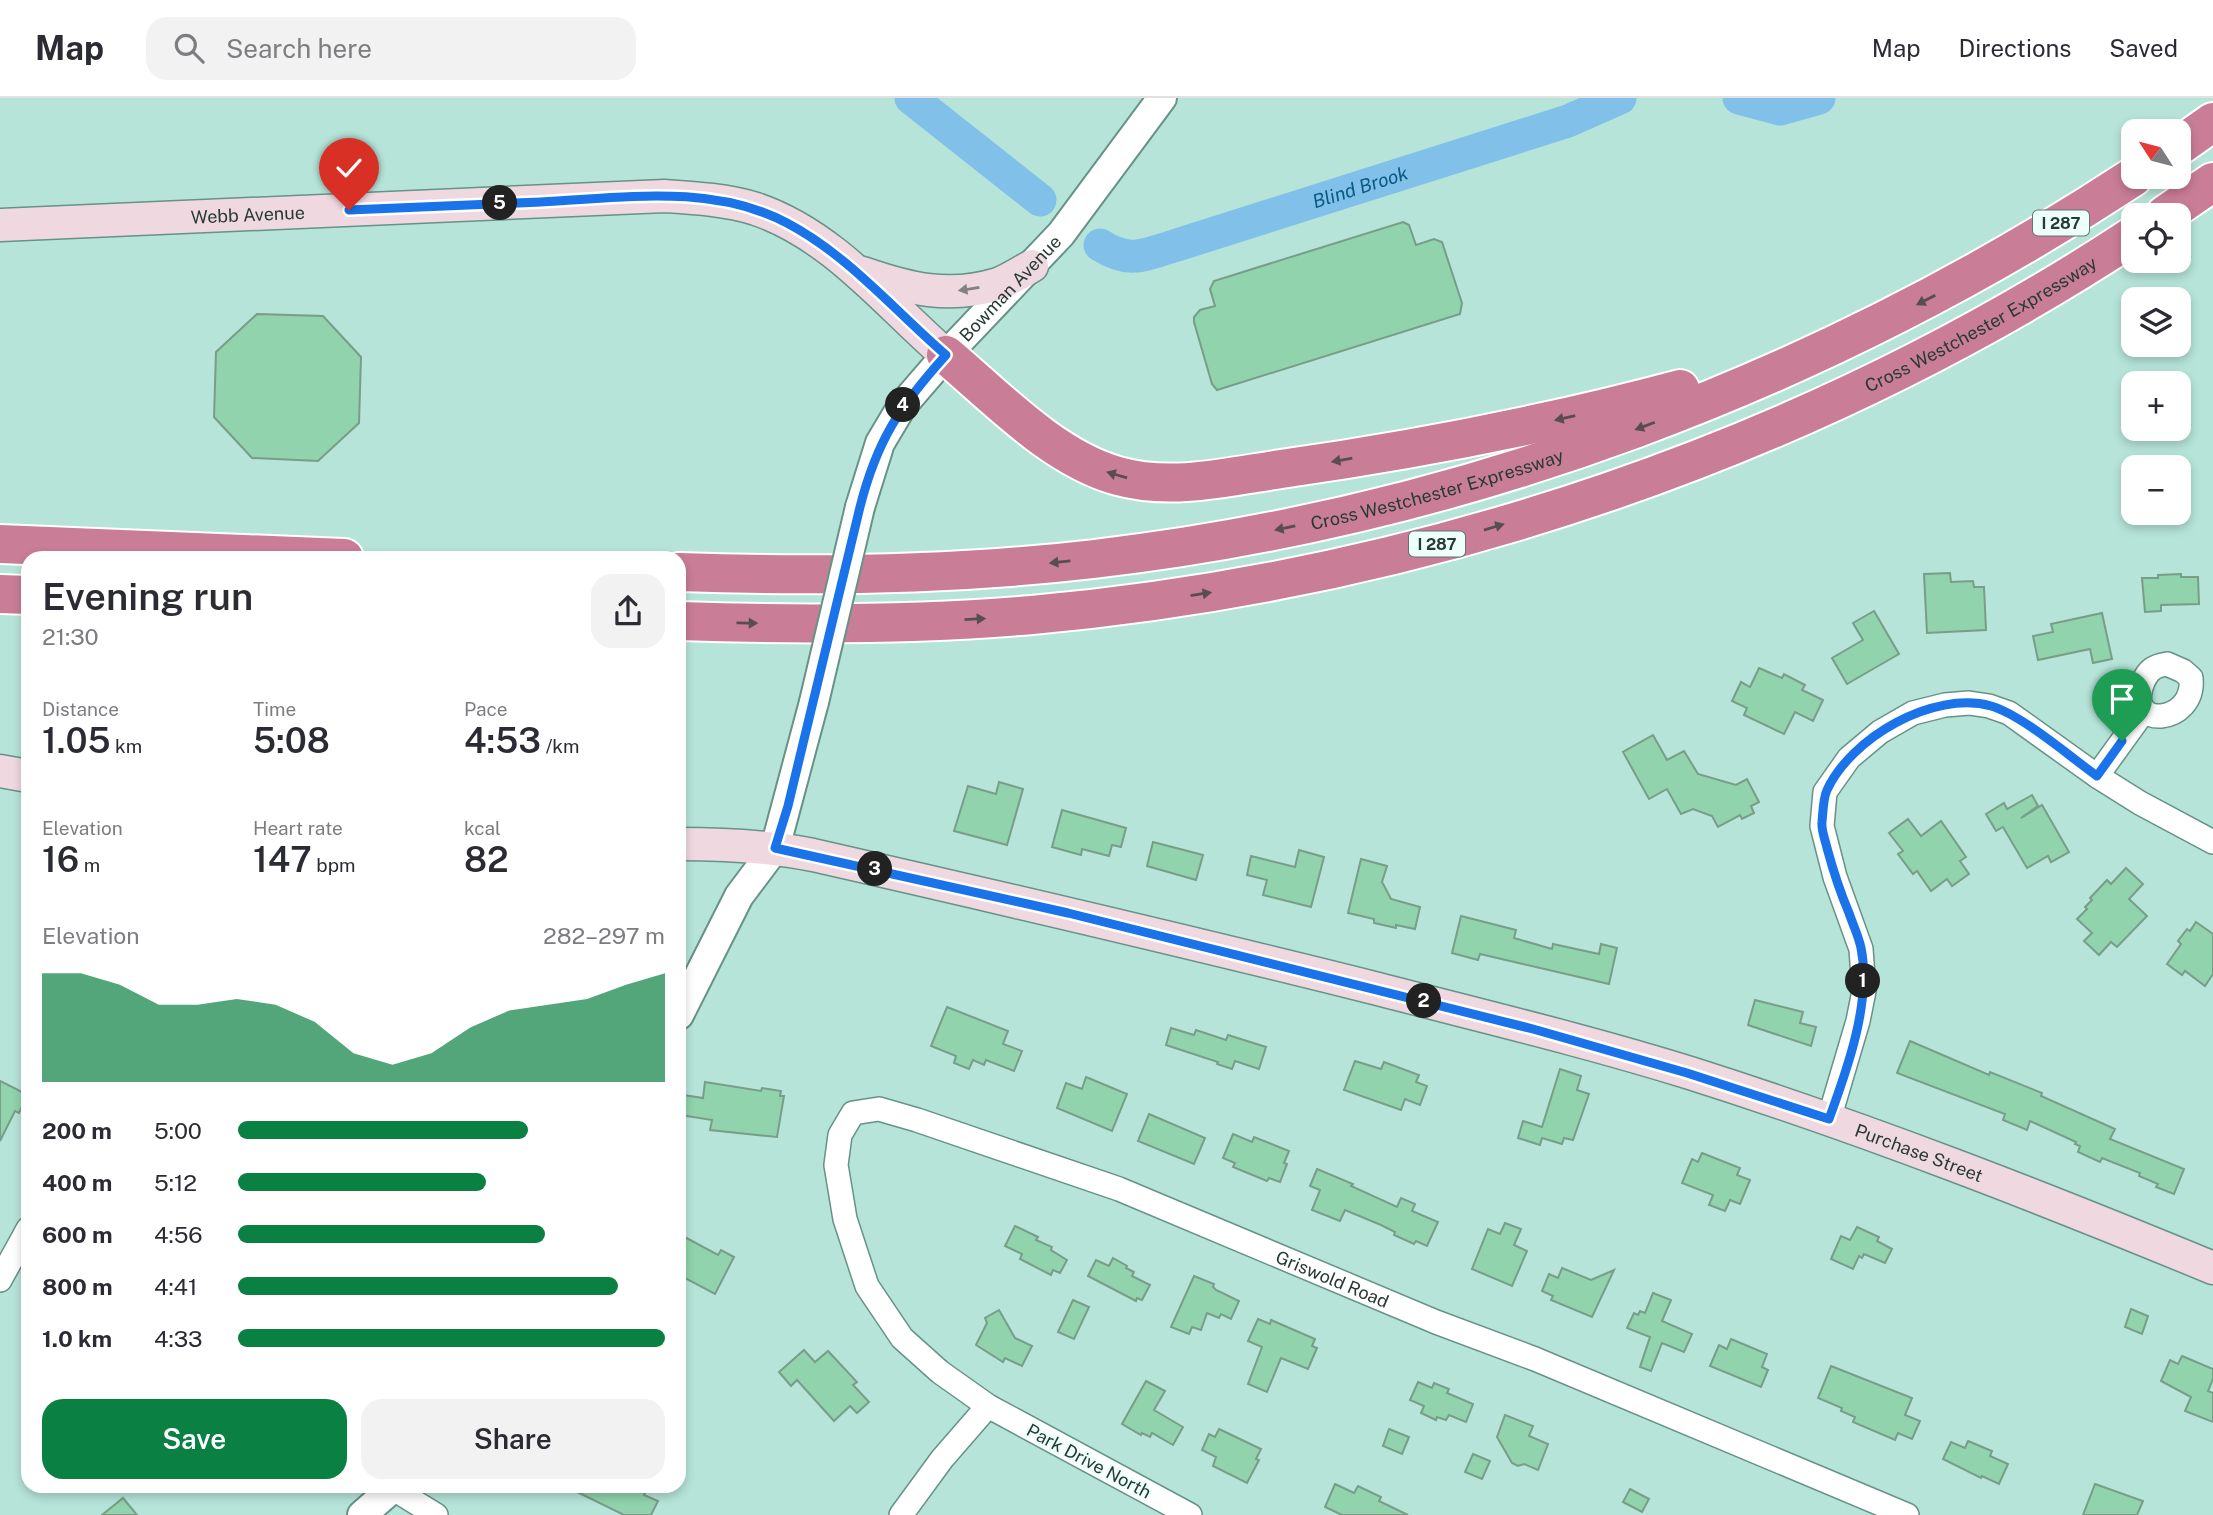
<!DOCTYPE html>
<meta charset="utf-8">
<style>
:root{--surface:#fff;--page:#f2f2f3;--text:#2b2b33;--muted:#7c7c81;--line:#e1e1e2;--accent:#0b8043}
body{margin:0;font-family:"Public Sans",sans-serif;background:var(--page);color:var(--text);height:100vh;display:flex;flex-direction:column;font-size:26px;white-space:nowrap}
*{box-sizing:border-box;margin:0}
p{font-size:23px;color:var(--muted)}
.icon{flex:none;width:38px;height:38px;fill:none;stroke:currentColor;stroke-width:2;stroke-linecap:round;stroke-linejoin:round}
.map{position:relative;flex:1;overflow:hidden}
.details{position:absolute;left:21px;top:453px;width:665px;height:942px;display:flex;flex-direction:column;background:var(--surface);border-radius:21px;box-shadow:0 4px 10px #0003}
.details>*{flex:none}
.needle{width:46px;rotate:306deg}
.fabs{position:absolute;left:2121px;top:21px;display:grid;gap:14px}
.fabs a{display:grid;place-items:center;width:70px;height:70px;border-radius:14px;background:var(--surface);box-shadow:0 4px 10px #0003;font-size:35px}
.pin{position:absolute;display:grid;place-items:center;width:60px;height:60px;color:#fff;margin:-72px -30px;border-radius:50% 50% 50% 0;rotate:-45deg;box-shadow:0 0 7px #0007}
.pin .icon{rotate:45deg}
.km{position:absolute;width:35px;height:35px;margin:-18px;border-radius:50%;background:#222;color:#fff;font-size:19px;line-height:35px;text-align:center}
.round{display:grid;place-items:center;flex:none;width:74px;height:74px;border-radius:21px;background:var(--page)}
.headline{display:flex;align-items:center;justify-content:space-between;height:119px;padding:0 21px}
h1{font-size:38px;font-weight:600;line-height:52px}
.figures{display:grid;grid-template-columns:repeat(3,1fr);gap:10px;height:119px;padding:7px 21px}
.figures div{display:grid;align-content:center}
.figures b{font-size:35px;font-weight:600}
.figures small{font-size:19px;font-weight:400}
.figures p{font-size:19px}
.chart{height:196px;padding:14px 21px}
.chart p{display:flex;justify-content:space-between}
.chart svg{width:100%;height:126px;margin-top:7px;fill:var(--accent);opacity:.7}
.cta{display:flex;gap:14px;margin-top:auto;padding:14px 21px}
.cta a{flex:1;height:80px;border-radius:21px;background:var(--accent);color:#fff;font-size:28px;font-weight:600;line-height:80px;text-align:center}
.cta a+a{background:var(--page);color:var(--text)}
ul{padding:0 21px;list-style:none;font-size:23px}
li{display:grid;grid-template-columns:112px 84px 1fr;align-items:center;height:52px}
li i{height:18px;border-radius:9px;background:var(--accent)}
header{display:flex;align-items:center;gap:42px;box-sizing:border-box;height:98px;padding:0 35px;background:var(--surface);border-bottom:2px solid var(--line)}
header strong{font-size:33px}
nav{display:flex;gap:38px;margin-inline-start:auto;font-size:24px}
.search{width:490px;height:63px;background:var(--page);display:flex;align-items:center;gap:18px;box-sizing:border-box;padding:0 24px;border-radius:21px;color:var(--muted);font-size:26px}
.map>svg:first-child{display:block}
</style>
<header>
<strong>Map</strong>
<div class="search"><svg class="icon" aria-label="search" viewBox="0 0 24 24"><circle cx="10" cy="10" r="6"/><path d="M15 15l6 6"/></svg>Search here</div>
<nav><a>Map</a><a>Directions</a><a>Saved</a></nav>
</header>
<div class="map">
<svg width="2213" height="1417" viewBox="0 0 2213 1417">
<rect width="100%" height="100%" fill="#b6e4d9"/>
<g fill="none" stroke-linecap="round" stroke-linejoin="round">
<g stroke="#81c0e9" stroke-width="33">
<path d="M911,0L1040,102"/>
<path d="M1739,0L1780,11L1819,0"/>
<path id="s1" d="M1100,147C1130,166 1143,157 1174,148L1568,23L1620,0"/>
</g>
</g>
<g fill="#90d3ac" stroke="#799d88" stroke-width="2">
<path d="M1403,124L1409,127L1416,147L1434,141L1442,144L1462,205L1460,216L1217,292L1212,286L1194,224V219L1200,212L1215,208L1210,191L1214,183Z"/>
<path d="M257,216L323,218L361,259L359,325L318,363L252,360L214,319L216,254Z"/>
<path d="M1950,475L1951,484L1973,483L1974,489H1984L1986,532L1927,535L1924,476Z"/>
<path d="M2181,476V479H2198L2199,506L2161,507V513L2145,514L2142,480H2158V477Z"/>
<path d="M1874,513L1899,556L1847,586L1832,560L1863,542L1853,525Z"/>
<path d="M2102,515L2112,561L2093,565L2090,551L2038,562L2033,538L2053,534L2051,526Z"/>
<path d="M1759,570L1782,580L1784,576L1805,587L1802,592L1823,602L1813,623L1795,614L1784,636L1744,617L1747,610L1732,603L1741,584L1750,589Z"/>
<path d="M1653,637L1667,662L1684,653L1698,676L1736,687L1747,681L1759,704L1751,708L1754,715L1742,721L1740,717L1718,729L1712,718L1693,711L1681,716L1667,691L1649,701L1623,654Z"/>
<path d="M999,684L1023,691L1007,747L954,733L968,688L996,696Z"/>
<path d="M2032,697L2038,708L2021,720L2042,707L2069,754L2051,764L2048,758L2027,770L2003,729L1996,733L1986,716L2004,705L2007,711Z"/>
<path d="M1062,712L1126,730L1121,749L1112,747L1109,758L1082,751L1081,757L1052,749Z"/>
<path d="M1908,721L1921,738L1941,723L1966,759L1960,763L1969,776L1952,788L1947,781L1931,793L1917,773L1913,776L1898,756L1903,753L1889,735Z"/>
<path d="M1153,744L1203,757L1196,782L1147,768Z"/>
<path d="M1299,752L1324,759L1311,809L1263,797L1267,782L1247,777L1251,758L1295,769Z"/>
<path d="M1361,761L1387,768L1382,784L1391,801L1420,809L1415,831L1396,827V830L1374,825V821L1348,815Z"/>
<path d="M2126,770L2143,786L2129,801L2147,818L2117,849L2111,844L2099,857L2084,843L2092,835L2077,821L2087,811L2085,809L2092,802L2090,800L2107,782L2111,786Z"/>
<path d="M1461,818L1516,832L1514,840L1552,851L1553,846L1599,856L1601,846L1617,850L1609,886L1480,856L1478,862L1452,855Z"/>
<path d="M2196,824L2213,836V876L2205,888L2185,873L2182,877L2167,866L2181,846L2178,843L2187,831L2190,833Z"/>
<path d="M1755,902L1803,914L1800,925L1816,929L1811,948L1748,927Z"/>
<path d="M947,909L1008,933L1003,946L1022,953L1014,973L986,962L984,967L973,962L969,971L954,965L956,958L931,948Z"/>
<path d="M1171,930L1194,937L1196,932L1226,942L1228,937L1266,949L1259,971L1235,963L1232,971L1217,966L1218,964L1166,947Z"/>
<path d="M1910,943L1989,977L1990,974L2042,995L2041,998L2115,1031L2110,1041L2184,1071L2174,1096L2156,1089L2158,1086L2139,1078L2140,1075L2102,1060L2100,1064L2078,1054L2080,1048L2075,1046L2076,1044L2030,1023L2027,1032L2003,1022L2005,1016L1897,975Z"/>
<path d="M1355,963L1381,971L1384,964L1419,977L1416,984L1427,988L1420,1007L1405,1001L1401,1012L1344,992Z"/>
<path d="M1560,971L1581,978L1577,992L1589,996L1573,1042L1564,1040L1562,1046L1542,1040L1540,1047L1518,1040L1523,1023L1542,1029Z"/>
<path d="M1086,979L1127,996L1112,1033L1057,1010L1066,985L1082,991Z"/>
<path d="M0,983L28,997L19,1015L15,1013L0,1043Z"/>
<path d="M705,984L761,993L762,990L781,993L780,998H784L777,1039L710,1032L712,1022L680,1017L683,997L703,1000Z"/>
<path d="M1149,1016L1205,1040L1194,1066L1138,1043Z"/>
<path d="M1233,1036L1252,1044L1254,1039L1289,1053L1284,1065L1287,1066L1280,1084L1269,1080L1267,1083L1233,1069L1235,1065L1223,1060Z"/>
<path d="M1702,1055L1740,1070L1737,1077L1750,1082L1740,1106L1730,1102L1725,1113L1709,1107L1713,1097L1682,1085L1692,1061L1698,1064Z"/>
<path d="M1317,1071L1353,1086L1351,1088L1397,1109L1401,1100L1415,1106L1412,1113L1438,1124L1427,1148L1416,1143L1414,1146L1394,1137L1395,1134L1381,1127L1345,1112L1340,1123L1312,1112L1320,1092L1310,1088Z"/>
<path d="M1505,1125L1521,1131L1514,1147L1527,1153L1512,1188L1472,1171L1488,1131L1500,1136Z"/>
<path d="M1015,1128L1038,1139L1036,1142L1052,1149L1051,1152L1067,1162L1060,1175L1053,1172L1051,1177L1020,1161L1022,1156L1005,1148Z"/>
<path d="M1857,1129L1879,1139L1877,1143L1892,1151L1885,1165L1864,1156L1862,1160L1859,1158L1853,1171L1831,1161L1841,1138L1850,1142Z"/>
<path d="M679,1136L718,1157L721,1152L734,1159L715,1196L679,1177Z"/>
<path d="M1113,1160L1127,1168L1126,1170L1134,1174L1132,1178L1150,1187L1142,1202L1137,1200L1136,1203L1088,1178L1096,1162L1109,1168Z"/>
<path d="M1562,1170L1591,1182L1614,1172L1592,1219L1551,1202L1553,1198L1542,1193L1549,1176L1558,1180Z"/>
<path d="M1194,1178L1214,1186L1213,1189L1216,1192L1239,1203L1231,1221L1221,1216L1219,1220L1207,1215L1201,1232L1192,1229L1189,1236L1171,1229Z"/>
<path d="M1653,1195L1671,1202L1662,1223L1692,1236L1684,1254L1662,1245L1651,1273L1640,1269L1650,1239L1627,1230L1634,1215L1638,1217L1640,1213L1645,1215Z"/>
<path d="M1073,1202L1089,1209L1074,1241L1058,1234Z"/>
<path d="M2131,1211L2148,1218L2142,1236L2125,1229Z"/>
<path d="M999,1212L1015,1240L1032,1248L1022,1268L1005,1260L1003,1264L976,1247L987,1225L985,1220Z"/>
<path d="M1258,1221L1270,1226L1271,1222L1315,1241L1312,1248L1317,1250L1308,1271L1281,1260L1267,1294L1248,1286L1262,1249L1248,1243Z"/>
<path d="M1731,1241L1767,1256L1762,1269L1768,1272L1761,1289L1710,1268L1719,1247L1727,1251Z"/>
<path d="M804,1252L815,1264L828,1253L857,1284L853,1287L869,1304L857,1315L850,1308L834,1323L797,1282L791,1288L779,1274Z"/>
<path d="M2182,1258L2213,1271V1281L2208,1293L2213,1295V1324L2185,1313L2191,1299L2161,1283L2170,1262L2178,1266Z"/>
<path d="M1831,1268L1912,1300L1905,1317L1920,1323L1912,1341L1898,1335L1895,1342L1853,1324L1855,1319L1841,1313L1842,1310L1818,1300Z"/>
<path d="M1146,1283L1165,1293L1154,1312L1183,1329L1173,1347L1152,1335L1150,1339L1142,1335L1141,1337L1122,1326Z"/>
<path d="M1418,1284L1432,1290L1434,1285L1449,1291L1447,1295L1473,1306L1466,1324L1449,1317L1446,1322L1437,1319L1436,1322L1421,1315L1424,1308L1410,1302Z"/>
<path d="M1505,1317L1533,1328L1529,1338L1548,1346L1538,1372L1524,1366L1518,1368L1512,1365L1497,1339Z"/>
<path d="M1219,1331L1261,1351L1256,1361L1259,1362L1247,1385L1213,1368L1216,1359L1202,1352L1209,1336L1215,1339Z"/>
<path d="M1389,1331L1409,1339L1402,1356L1383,1348Z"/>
<path d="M1968,1343L1992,1353L1990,1358L2008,1366L1999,1386L1982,1378L1981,1380L1943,1361L1951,1344L1965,1350Z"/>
<path d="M1473,1356L1490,1363L1482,1381L1465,1374Z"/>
<path d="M1335,1386L1354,1395L1358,1388L1381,1399L1379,1403L1408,1417H1342L1325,1409Z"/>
<path d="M2095,1386L2143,1403L2137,1417H2083Z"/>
<path d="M565,1388H649L644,1397L658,1403L651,1417H624Z"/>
<path d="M1630,1391L1649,1401L1642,1414L1623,1404Z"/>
<path d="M123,1400L137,1417H102Z"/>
</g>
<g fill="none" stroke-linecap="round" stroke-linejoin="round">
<g stroke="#669288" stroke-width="26">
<g id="minor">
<path d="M2167,566L2183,573L2191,580C2196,627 2123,633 2143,584C2148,572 2154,568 2167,566Z"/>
<path d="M2097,678L2144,613"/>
<path d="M1829,1021L1858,923L1864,893L1861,851L1835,779L1822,728L1825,694L1849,660L1880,634L1913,615L1945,607L1969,605L1989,608L2009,615L2097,678L2140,705L2213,744"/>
<path d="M0,1182L28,1131"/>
<path d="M392,1390L436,1417"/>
<path d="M901,1417L942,1361L988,1308"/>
<path id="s2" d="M1190,1417L988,1308L940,1274L902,1240L867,1188L845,1121L836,1067L840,1037L853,1015L879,1011L917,1022L1119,1091L1436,1224L1535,1261L1907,1417"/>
</g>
</g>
<g stroke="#669288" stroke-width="32">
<g id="tertiary">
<path id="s3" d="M860,409L880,345L902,308L946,257L1061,136L1162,0"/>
<path d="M679,917L739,798L775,750L814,604"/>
<path d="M362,1417L395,1388"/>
</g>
</g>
<g stroke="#669288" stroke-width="35">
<g id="secondary">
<path id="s4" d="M0,127L665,98C695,100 727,102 756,111C833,137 887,206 946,257"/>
<path d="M863,175C909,191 949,201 998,186C1009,182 1021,174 1032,168"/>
<path d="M0,673L28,678"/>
<path id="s5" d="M679,746C725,746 768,748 813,757C1002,800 1190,844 1378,891C1482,918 1587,943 1690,975C1867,1031 2041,1099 2213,1170"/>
</g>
</g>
<g stroke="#fff" stroke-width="42">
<g id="motorway">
<path d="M2179,48L2213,24"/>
<path d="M2165,117L2213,84"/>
<path d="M946,257C997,300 1053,360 1118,378C1171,393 1228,379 1281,371C1415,352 1549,326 1680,291"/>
<path d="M0,446L344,460"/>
<path id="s6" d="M679,474C818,479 956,477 1094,461C1465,418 1822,283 2133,79"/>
<path d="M0,496L28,497"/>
<path id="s7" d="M679,523C797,527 915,527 1032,517C1421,482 1807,352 2133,138"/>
</g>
</g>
<use href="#minor" stroke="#fff" stroke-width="23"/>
<use href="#tertiary" stroke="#fff" stroke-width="28"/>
<use href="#secondary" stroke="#efd8e0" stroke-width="32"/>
<use href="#motorway" stroke="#c97d97" stroke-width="38"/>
<g stroke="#669288" stroke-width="32" stroke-linecap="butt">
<path id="tertiary-bridge" d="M814,604L860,409"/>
</g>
<use href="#tertiary-bridge" stroke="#fff" stroke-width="28"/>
</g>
<defs><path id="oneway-solid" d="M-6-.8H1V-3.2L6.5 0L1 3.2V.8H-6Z" transform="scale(1.75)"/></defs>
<use fill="#818182" href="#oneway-solid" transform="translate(969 191) rotate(171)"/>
<g fill="#584e52">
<use href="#oneway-solid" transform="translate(1926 202) rotate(153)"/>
<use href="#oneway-solid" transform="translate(1565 320) rotate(167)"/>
<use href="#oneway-solid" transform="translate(1645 328) rotate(159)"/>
<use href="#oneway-solid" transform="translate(1342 362) rotate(170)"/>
<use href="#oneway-solid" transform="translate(1117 377) rotate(-164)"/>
<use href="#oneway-solid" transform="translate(1494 429) rotate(-17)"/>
<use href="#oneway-solid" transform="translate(1285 430) rotate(168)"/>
<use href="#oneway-solid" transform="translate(1060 464) rotate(174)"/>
<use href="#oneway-solid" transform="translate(1201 496) rotate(-9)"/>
<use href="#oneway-solid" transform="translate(975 521) rotate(-3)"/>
<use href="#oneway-solid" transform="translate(747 525) rotate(1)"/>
</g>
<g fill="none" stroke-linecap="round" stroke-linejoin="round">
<g stroke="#fff" stroke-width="14">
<path id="route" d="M349,112C413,109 477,107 541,104C621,100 712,85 787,125C848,157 895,213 946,257C900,308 877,342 860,409L788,708L775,750L1068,815L1533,931L1687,975L1829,1021C1847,972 1872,903 1861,850C1859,839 1853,827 1849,815C1840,794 1833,772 1827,750C1825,741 1821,732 1822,724C1823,714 1823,701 1827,692C1851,640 1933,592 1991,608C2022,617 2069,658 2097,678L2122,643"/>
</g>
<use href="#route" stroke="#1a73e8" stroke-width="9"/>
</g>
<g text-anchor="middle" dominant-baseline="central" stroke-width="5" stroke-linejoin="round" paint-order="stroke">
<g fill="#ecfffa" stroke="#627570" stroke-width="2">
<rect x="2033" y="112.5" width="56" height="25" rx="5"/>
<rect x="1409" y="433.5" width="56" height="25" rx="5"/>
</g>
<g font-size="16" font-weight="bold" fill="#273a35">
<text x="2061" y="125">I 287</text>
<text x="1437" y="446">I 287</text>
</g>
<g font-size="18" fill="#273a35" stroke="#ecfffa">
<text stroke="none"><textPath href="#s4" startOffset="248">Webb Avenue</textPath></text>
<text stroke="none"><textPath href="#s3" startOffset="270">Bowman Avenue</textPath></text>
<text stroke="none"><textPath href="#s7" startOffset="1353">Cross Westchester Expressway</textPath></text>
<text stroke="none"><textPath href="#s6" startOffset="766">Cross Westchester Expressway</textPath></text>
<text stroke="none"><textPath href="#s5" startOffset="1281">Purchase Street</textPath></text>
<text stroke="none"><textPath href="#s2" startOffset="1094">Griswold Road</textPath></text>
<text transform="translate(1089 1363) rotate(28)">Park Drive North</text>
</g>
<g font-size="19" font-style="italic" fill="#0a5981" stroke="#ecfffa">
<text stroke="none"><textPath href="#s1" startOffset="273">Blind Brook</textPath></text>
</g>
</g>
</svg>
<div class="fabs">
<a><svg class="needle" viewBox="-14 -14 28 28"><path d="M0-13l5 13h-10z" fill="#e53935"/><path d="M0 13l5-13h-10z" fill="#7c7c81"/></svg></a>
<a><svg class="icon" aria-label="locate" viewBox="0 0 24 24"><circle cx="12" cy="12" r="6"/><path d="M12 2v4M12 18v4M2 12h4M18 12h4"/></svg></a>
<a><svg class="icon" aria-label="layers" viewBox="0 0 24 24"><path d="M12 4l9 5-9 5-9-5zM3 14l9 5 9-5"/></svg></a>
<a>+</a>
<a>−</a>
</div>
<div class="pin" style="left:2122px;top:643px;background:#1e9e55"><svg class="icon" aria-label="arrive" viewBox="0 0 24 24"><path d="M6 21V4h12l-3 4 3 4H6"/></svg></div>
<div class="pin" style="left:349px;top:112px;background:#d93025"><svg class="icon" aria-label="check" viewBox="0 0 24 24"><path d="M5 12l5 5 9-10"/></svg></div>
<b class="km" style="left:1863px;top:883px">1</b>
<b class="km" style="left:1424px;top:903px">2</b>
<b class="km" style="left:875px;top:771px">3</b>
<b class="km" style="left:903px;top:307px">4</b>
<b class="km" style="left:500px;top:105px">5</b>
<section class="details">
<div class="headline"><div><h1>Evening run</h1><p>21:30</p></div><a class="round"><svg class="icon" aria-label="share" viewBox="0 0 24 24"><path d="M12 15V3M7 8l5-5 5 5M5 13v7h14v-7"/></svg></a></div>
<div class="figures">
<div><p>Distance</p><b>1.05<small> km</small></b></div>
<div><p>Time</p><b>5:08</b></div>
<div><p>Pace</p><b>4:53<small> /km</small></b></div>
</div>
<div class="figures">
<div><p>Elevation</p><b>16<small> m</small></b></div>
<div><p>Heart rate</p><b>147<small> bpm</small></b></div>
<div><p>kcal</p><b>82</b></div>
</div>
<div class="chart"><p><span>Elevation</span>282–297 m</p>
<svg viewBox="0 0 160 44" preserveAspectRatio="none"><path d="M0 44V6L10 6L20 10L30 17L40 17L50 15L60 17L70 23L80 34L90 38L100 34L110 25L120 19L130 17L140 15L150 10L160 6V44z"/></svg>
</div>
<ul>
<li><b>200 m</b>5:00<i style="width:68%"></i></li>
<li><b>400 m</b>5:12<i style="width:58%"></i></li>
<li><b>600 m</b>4:56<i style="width:72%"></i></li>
<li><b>800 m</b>4:41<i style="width:89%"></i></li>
<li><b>1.0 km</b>4:33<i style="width:100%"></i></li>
</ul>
<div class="cta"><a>Save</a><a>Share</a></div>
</section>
</div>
